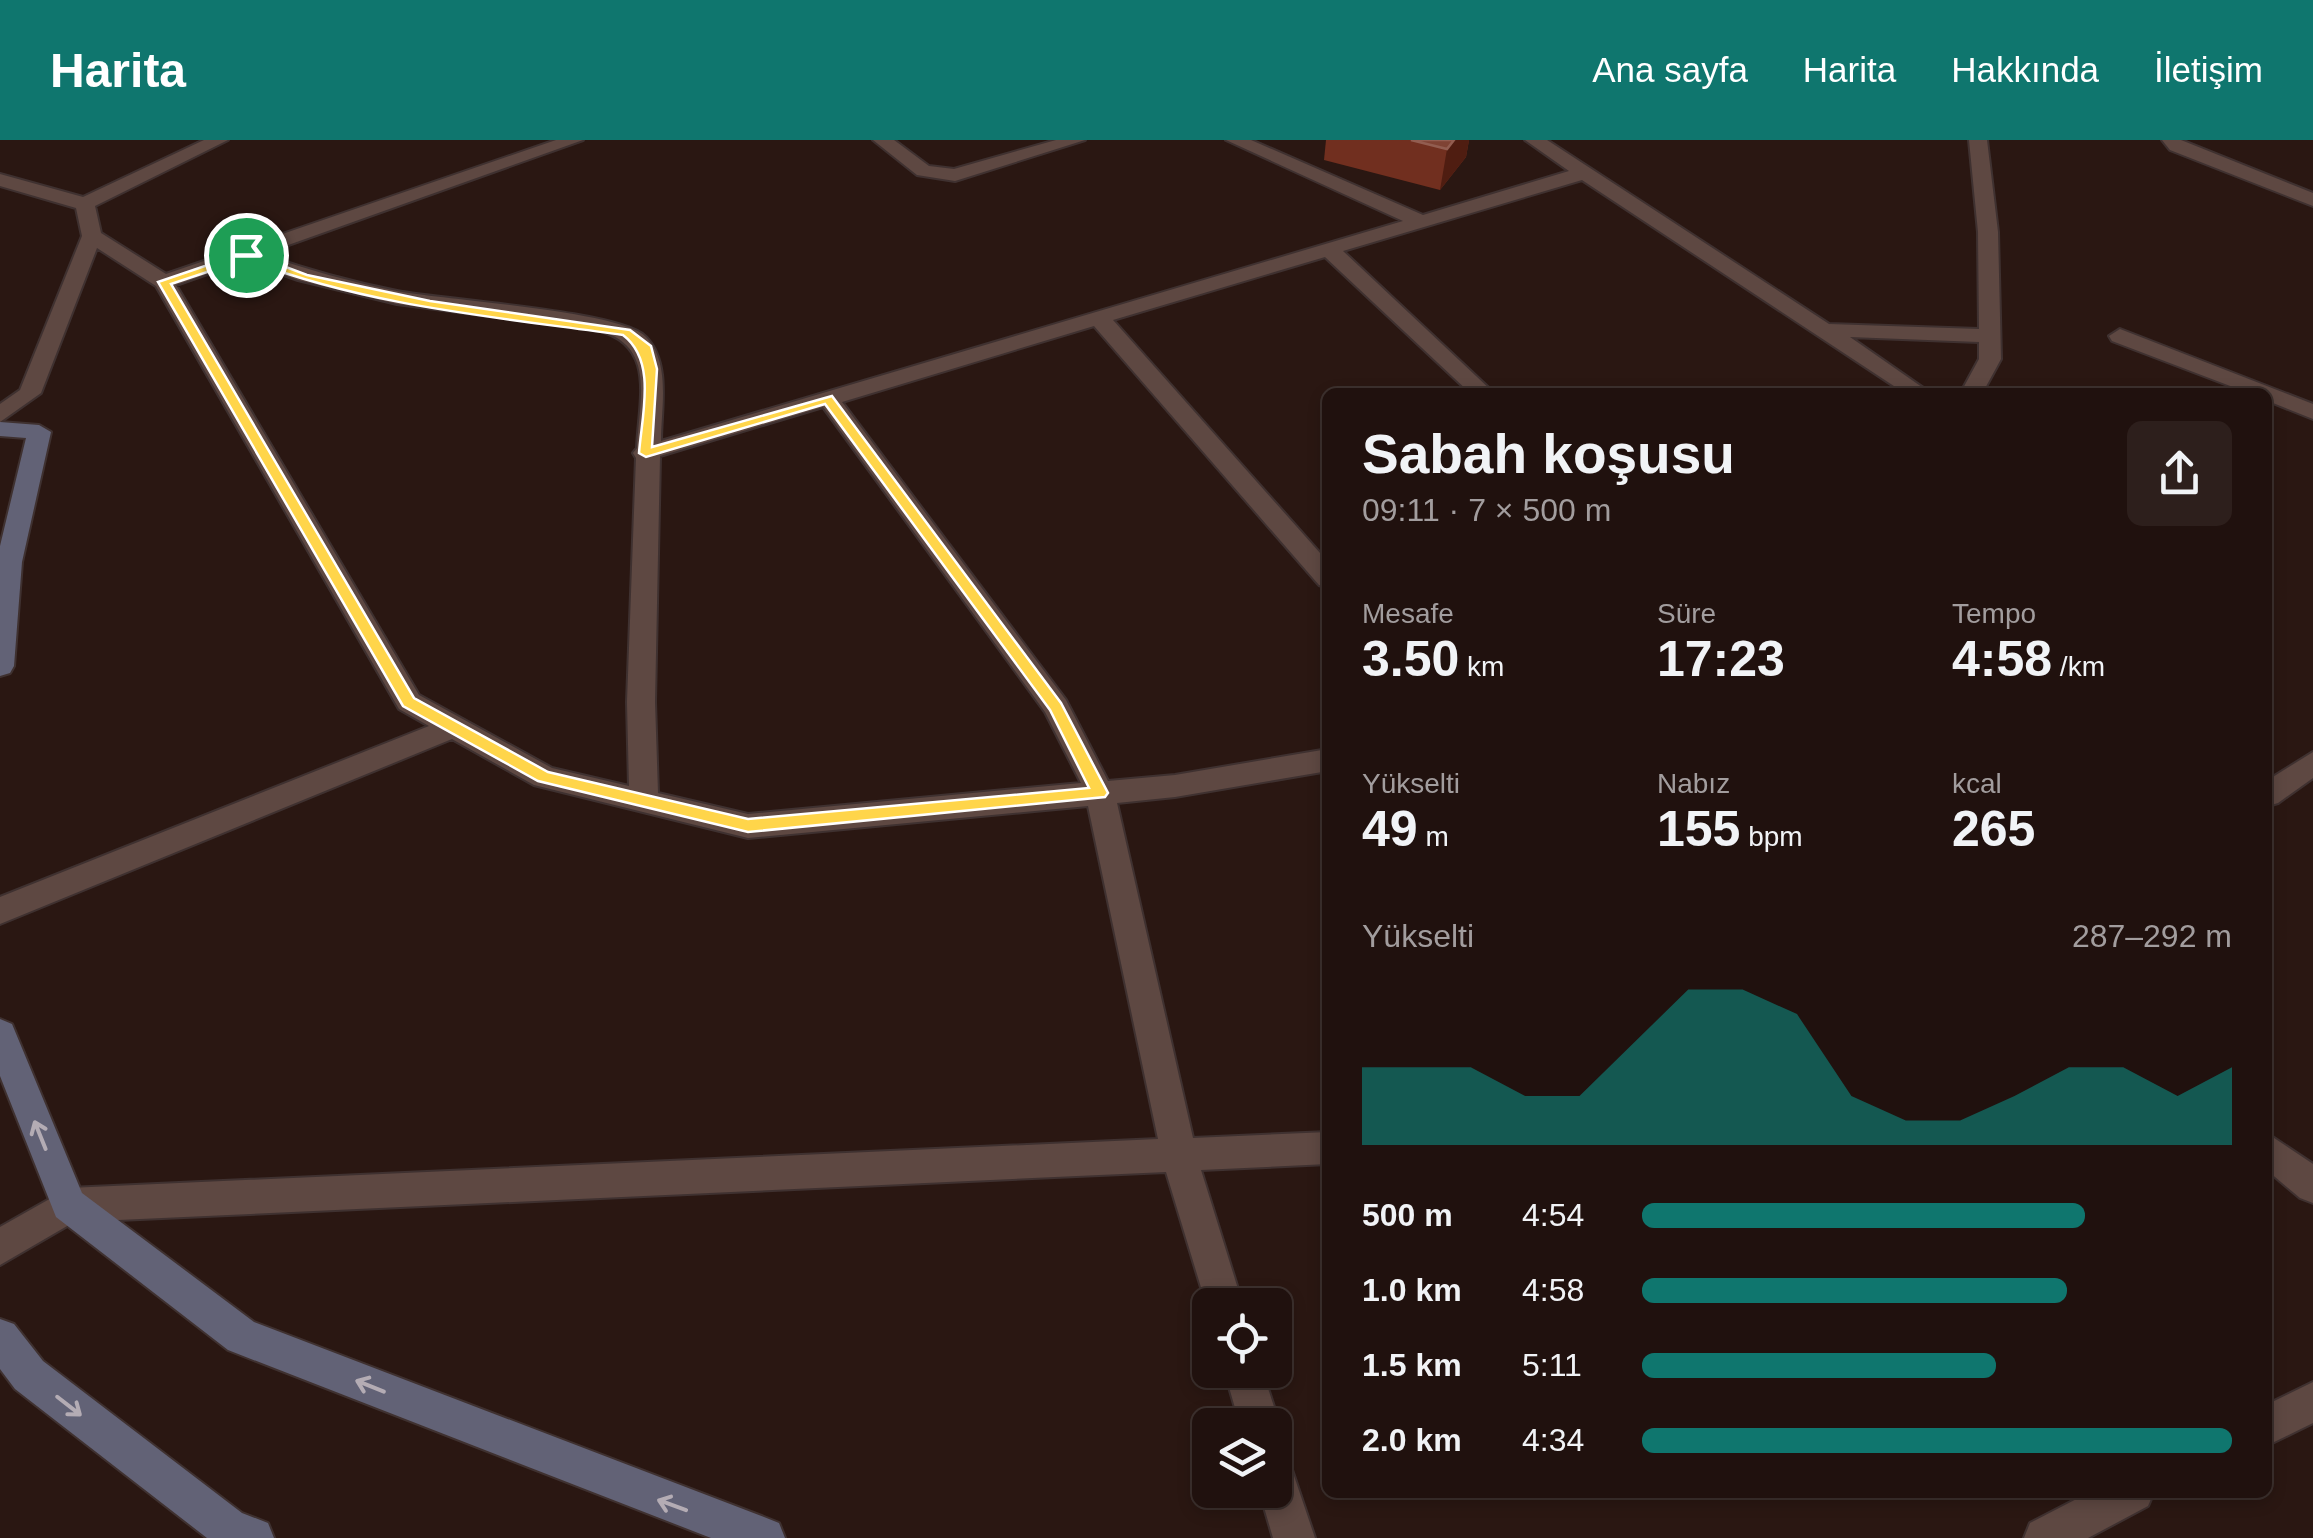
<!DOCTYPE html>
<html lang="tr">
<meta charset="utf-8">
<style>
:root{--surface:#20110e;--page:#2d1f1c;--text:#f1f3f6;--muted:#a29d9e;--line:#3d312e;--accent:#0f766e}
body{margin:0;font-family:Helvetica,sans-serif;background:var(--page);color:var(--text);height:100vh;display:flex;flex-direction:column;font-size:38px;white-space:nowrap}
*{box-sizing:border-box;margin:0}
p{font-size:32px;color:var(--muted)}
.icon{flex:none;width:55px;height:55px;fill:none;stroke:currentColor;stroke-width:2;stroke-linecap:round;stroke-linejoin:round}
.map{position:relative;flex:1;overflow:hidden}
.sheet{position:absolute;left:1322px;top:248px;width:950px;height:1110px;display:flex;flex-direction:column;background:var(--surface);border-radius:15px;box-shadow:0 5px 15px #0003,0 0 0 2px var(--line)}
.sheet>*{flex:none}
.buttons{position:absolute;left:1192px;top:1148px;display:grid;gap:20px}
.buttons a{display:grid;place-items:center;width:100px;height:100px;border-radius:15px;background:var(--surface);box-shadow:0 5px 15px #0003,0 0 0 2px var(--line);font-size:50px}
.pin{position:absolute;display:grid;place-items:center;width:85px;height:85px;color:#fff;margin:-42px;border:5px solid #fff;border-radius:50%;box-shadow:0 2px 10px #0007}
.round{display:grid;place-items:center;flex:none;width:105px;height:105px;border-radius:15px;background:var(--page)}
.headline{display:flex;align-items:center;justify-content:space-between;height:170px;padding:0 40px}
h1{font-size:55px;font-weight:800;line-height:75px}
.figures{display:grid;grid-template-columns:repeat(3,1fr);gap:15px;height:170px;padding:10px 40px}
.figures div{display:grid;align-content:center}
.figures b{font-size:50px;font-weight:800}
.figures small{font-size:28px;font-weight:400}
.figures p{font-size:28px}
.chart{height:280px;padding:20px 40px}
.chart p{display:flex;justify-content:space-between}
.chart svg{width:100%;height:180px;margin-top:10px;fill:var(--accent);opacity:.7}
ul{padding:0 40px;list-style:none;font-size:32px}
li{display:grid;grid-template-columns:160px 120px 1fr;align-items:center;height:75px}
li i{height:25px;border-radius:12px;background:var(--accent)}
header{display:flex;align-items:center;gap:60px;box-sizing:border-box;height:140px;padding:0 50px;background:var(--accent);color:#fff}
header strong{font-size:48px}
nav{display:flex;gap:55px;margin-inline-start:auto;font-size:35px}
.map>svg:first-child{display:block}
</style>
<header>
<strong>Harita</strong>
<nav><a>Ana sayfa</a><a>Harita</a><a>Hakkında</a><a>İletişim</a></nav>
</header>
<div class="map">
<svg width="2313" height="1398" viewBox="0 0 2313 1398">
<rect width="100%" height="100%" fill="#2a1712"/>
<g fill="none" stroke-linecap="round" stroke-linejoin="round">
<g stroke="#3f3130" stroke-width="4">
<g id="street">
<path d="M204,0H228L95,66L101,93L166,134L556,0H583L263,114C307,130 352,142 397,151C443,160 622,171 646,197C671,223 661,268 661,301L1403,81L1226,0H1251L1423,75L1569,31L1525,0H1547L1829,184L1979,189L1978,92L1969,0H1987L1998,92L2001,219L1983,252H1961L1979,219V202L1850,197L1929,252H1903L1582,40L1343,111L1493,252H1469L1325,117L1113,180L1328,422V448L1319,445L1094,186L842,262L1066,560L1108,641L1175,635L1328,609V631L1175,657L1117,663L1193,998L1328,992V1024L1201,1030L1243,1165H1210V1177L1166,1032L74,1082L0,1125V1087L69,1048L1158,999L1088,666L748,698L534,645L452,599L0,784V757L429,586L399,569L156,146L97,108L41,253L0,282V264L20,250L82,96L76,68L0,46V34L83,57ZM244,121L298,140L397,164L597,190C657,205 639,259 637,308L633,313L636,318L627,562L629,646L552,628L419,555L176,145ZM823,267L1045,572L1081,643L748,674L658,653L655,562L660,316Z"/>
<path d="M873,0H894L929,26L954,29L1056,0H1085L955,41L917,35Z"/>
<path d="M2162,0H2181L2313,53V66L2170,10Z"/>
<path d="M2120,189L2313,264V279L2268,261V252H2246L2112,201L2109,196Z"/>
<path d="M2313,612V638L2278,663L2268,666V640Z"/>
<path d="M2268,994L2313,1024V1063L2300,1058L2268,1031Z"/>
<path d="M1224,1230H1262L1280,1285L1275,1297V1285H1240Z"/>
<path d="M2313,1242V1283L2268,1305V1264Z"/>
<path d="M1275,1315L1289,1321L1315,1398H1273L1259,1350H1275Z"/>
<path d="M2090,1352H2154L2148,1366L2088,1398H2024L2030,1383Z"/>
</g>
</g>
<g stroke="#3f3130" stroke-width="4">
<g id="secondary">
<path d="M0,282L39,285L51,292L22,422L14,526L10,533L0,536V406L26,298L0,296Z"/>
<path d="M0,879L12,884L82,1053L254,1182L764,1377L779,1383L785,1398H711L228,1210L56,1077L0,936Z"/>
<path d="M0,1179L14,1184L43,1221L242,1373L268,1383L274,1398H207L15,1249L0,1229Z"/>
</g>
</g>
<use href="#street" fill="#5e4842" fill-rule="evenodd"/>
<use href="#secondary" fill="#626276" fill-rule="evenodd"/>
</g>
<path fill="#712f1f" d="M1326,0H1469L1466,17L1440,50L1324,20Z"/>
<path fill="#4f1d11" d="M1454,0H1469L1466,17L1440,50L1447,9Z"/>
<path fill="#7f4334" stroke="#925d50" stroke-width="2.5" d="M1411,0H1454L1447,9Z"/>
<defs><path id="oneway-shaft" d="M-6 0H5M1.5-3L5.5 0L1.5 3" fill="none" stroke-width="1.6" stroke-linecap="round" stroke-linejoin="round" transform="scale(2.5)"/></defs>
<g stroke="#b4acb4">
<use href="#oneway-shaft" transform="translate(40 995) rotate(-112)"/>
<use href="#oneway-shaft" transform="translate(370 1246) rotate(-158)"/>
<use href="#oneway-shaft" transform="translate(69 1266) rotate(38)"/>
<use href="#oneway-shaft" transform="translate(672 1365) rotate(-160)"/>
</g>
<path fill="#ffd54a" stroke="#fff" stroke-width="2.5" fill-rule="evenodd" d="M246,112L307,135L430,161L630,190L651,206L657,229L652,307L832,256L1061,563L1108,653L1105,657L748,692L538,641L403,566L158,142ZM246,119C365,166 496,177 623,195C657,221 642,274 639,313L646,317L825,264L1050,570L1089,648L748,679L548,632L414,558L171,144Z"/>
</svg>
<div class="buttons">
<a><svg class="icon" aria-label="locate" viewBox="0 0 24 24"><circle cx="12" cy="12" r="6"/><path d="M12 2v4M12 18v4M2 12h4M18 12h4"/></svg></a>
<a><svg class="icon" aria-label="layers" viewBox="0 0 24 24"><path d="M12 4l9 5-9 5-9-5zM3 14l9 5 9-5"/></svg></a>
</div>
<div class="pin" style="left:246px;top:115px;background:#1e9e55"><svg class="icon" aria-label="arrive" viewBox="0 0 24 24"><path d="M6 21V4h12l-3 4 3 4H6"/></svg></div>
<section class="sheet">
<div class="headline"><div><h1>Sabah koşusu</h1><p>09:11 · 7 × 500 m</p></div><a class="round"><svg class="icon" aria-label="share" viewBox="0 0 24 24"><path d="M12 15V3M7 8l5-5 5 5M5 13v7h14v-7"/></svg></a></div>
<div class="figures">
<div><p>Mesafe</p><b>3.50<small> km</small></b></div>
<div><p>Süre</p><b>17:23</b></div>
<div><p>Tempo</p><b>4:58<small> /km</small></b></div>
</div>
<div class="figures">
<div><p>Yükselti</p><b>49<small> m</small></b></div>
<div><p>Nabız</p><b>155<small> bpm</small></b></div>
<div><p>kcal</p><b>265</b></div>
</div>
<div class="chart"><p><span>Yükselti</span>287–292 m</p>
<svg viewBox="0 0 160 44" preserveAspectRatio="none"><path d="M0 44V25L10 25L20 25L30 32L40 32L50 19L60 6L70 6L80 12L90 32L100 38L110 38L120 32L130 25L140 25L150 32L160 25V44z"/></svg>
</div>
<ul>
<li><b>500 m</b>4:54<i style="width:75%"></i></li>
<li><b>1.0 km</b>4:58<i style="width:72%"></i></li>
<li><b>1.5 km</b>5:11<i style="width:60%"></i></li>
<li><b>2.0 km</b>4:34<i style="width:100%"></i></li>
</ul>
</section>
</div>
